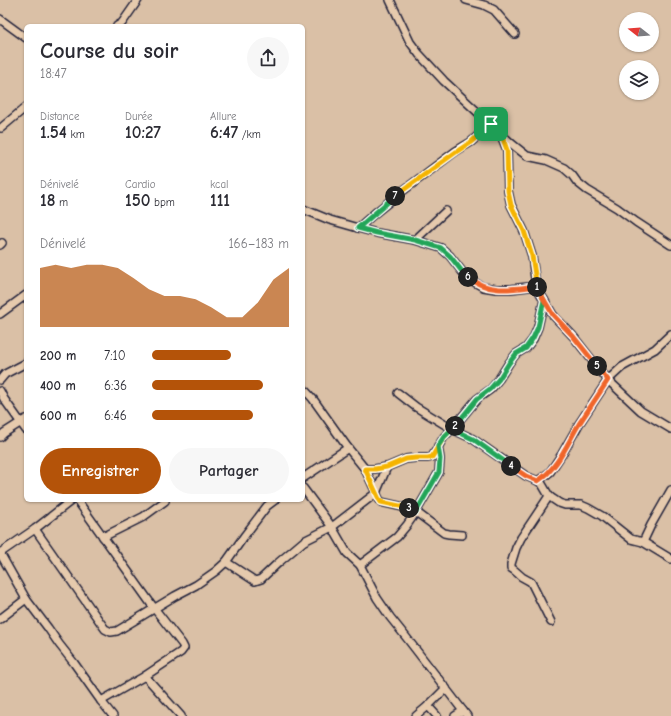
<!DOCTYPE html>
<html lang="fr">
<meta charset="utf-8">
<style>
:root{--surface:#fff;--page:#f7f7f7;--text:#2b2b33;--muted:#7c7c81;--accent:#b45309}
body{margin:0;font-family:"Comic Neue",sans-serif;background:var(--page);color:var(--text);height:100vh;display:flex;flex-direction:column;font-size:15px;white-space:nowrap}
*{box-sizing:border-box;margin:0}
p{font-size:13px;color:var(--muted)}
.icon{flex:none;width:22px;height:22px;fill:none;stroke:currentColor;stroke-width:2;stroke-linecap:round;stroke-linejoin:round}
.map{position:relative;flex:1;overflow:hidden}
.side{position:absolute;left:24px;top:24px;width:281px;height:478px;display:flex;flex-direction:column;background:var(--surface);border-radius:6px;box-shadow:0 1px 3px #0004}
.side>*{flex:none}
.needle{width:26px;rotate:287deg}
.fabs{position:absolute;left:619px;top:12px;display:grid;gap:8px}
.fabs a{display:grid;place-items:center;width:40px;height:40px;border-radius:50%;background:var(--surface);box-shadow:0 1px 3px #0004;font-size:20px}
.pin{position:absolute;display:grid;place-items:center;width:34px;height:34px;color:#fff;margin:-17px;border-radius:8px;box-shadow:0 2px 6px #0006}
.km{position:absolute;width:20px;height:20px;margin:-10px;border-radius:50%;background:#222;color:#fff;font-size:11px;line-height:20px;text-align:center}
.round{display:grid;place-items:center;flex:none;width:42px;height:42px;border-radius:21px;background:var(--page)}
.head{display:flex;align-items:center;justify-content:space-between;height:68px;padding:0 16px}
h1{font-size:22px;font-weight:800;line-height:30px}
.figures{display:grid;grid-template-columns:repeat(3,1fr);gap:6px;height:68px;padding:4px 16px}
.figures div{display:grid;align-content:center}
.figures b{font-size:17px;font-weight:800}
.figures small{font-size:11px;font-weight:400}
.figures p{font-size:11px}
.chart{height:112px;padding:8px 16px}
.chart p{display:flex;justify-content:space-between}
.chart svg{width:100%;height:72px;margin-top:4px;fill:var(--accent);opacity:.7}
.primary-button{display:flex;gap:8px;margin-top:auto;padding:8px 16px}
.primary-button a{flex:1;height:46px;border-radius:24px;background:var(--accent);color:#fff;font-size:16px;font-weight:800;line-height:46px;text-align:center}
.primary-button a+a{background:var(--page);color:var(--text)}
ul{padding:0 16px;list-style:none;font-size:13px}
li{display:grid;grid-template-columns:64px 48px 1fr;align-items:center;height:30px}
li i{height:10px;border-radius:5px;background:var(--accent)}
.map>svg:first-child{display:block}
</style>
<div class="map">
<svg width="671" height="716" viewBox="0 0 671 716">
<rect width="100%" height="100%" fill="#dac0a6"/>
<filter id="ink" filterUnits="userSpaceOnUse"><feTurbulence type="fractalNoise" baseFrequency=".025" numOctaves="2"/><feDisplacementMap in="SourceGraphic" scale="8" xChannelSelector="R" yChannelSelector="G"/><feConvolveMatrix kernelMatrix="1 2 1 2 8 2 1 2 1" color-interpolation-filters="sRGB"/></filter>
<g filter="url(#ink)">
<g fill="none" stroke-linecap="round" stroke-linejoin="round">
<g stroke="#22223b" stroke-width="10">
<g id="minor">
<path d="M390,0L410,42L419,54L444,81L512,144L527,156L546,160L564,168L572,175L577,182L587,190L617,208L636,222L671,245"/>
<path d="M466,0L484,5L494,10L515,34"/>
<path d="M0,19L26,38"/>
<path d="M117,26L122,23L138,0"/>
<path d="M1,128L26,107"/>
<path d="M501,135L507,150L508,191L511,205L524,231L532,256L536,286L553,315L573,336L599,369L608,380L641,411L671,429"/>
<path d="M303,209L330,220L358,228L377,233L415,240L441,248L450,256L464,274L474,282L483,287L496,289H511L536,286"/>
<path d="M358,228L375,213L400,193L456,151L471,142L491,124"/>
<path d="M415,240L446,211"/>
<path d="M0,245L2,243"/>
<path d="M0,314L26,295"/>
<path d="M0,380L5,374L26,363"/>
<path d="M303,388L313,399L348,448L365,469L379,499L381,502L412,509L444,533L449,534L462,535"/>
<path d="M0,391L4,399L26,430"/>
<path d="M398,393L416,407L452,429L473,439L526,476L538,481L542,484L549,496L553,499L559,503L565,505H581L588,508L602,516L631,539L643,542L651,525L671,490"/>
<path d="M0,437L4,433L26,419"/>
<path d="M365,469H375L387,467L406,459L415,458H428L432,457L444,437L452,429L477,399L491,389L499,379L509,363L516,354L526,348L533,339L538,327L544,300"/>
<path d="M303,478L348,448"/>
<path d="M538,481L550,472L562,454L579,424L608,380L622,367L655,349L671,334"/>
<path d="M303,488L332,527L347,553L360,565L377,598L390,617L406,637L467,716"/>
<path d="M549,496L521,538L516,548L511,564V568L514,570L522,577L531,582L551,622"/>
<path d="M77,500L154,608L182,644L184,648L181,652L145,676"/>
<path d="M35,529L105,629L111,632L117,631L175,596L196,585L216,571L226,562L245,535L267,506L275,500"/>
<path d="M103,537L143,517L165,501"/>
<path d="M643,542L671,559"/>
<path d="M0,553L26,599L48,628L59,644L74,663L101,701L113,716"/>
<path d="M0,553L35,529L72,500"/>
<path d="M226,562L255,581L261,579L278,563L304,541L332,527L376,493L387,467"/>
<path d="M360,565L397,537L407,525L416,512L439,472L440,459L438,446"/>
<path d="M0,619L26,599"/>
<path d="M101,701L129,685L145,676L181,716"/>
<path d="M428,706L437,716"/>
<path d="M416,716L428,706L446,688"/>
<path d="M455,716L463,711"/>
</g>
</g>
<use href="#minor" stroke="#e6caad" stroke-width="7"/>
</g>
</g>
<g fill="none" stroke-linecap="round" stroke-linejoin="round" filter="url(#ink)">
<g stroke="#fff" stroke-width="8">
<path id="split-1" d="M491,124L501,133L507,150L508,191L511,205L524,231L532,256L537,287"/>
</g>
<g stroke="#fff" stroke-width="8">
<path id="split-2" d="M455,426L477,399L490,389L499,379L509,363L516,354L526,348L533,338L538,327L544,300L537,287"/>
</g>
<g stroke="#fff" stroke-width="8">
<path id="split-3" d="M409,508L381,502L379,499L365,469H375L387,467L406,459L416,458H428L432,457L444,437L455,426"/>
</g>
<g stroke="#fff" stroke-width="8">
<path id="split-4" d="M409,508L416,512L439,472L440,459L438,446L444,437L452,429L473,439L511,466"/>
</g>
<g stroke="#fff" stroke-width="8">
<path id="split-5" d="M511,466L526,476L538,481C558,468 567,444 579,424C589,409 599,394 608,380L597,366"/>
</g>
<g stroke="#fff" stroke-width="8">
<path id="split-6" d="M468,277C489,294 511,289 536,286L553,315L573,336L597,366"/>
</g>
<g stroke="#fff" stroke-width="8">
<path id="split-7" d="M395,196L358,228L377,233L415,240L441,248L450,256L464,274L468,277"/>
</g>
<g stroke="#fff" stroke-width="8">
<path id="split-8" d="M395,196L456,152L471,142L491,124"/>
</g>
<use href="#split-1" stroke="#f5b400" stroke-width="5"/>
<use href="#split-2" stroke="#22a559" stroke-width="5"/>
<use href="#split-3" stroke="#f5b400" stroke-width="5"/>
<use href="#split-4" stroke="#22a559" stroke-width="5"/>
<use href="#split-5" stroke="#f0652b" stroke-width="5"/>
<use href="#split-6" stroke="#f0652b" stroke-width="5"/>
<use href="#split-7" stroke="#22a559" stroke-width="5"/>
<use href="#split-8" stroke="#f5b400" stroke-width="5"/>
</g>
</svg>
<div class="fabs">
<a><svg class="needle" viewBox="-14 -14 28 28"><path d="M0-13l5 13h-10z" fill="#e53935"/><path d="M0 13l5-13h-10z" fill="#7c7c81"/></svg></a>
<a><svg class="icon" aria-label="layers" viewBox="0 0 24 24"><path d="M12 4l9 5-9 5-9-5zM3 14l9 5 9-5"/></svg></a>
</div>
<div class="pin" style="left:491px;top:124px;background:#1e9e55"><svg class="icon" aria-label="arrive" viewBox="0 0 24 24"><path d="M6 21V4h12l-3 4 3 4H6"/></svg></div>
<b class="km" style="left:537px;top:287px">1</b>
<b class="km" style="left:455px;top:426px">2</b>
<b class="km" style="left:409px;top:508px">3</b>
<b class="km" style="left:511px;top:466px">4</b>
<b class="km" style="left:597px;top:366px">5</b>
<b class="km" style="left:468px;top:277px">6</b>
<b class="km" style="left:395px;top:196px">7</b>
<section class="side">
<div class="head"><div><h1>Course du soir</h1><p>18:47</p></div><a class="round"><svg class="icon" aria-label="share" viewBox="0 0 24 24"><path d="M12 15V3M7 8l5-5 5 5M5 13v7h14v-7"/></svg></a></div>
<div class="figures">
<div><p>Distance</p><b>1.54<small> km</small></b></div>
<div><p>Durée</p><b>10:27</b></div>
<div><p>Allure</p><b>6:47<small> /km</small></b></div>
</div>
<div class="figures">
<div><p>Dénivelé</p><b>18<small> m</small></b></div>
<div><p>Cardio</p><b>150<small> bpm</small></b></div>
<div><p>kcal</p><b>111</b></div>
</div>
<div class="chart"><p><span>Dénivelé</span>166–183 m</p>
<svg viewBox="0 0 160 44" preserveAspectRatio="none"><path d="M0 44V8L10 6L20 8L30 6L40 6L50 8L60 14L70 21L80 25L90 25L100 27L110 32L120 38L130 38L140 29L150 15L160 8V44z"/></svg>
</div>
<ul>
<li><b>200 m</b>7:10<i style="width:58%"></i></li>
<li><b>400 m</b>6:36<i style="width:81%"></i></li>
<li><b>600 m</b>6:46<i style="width:74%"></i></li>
</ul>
<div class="primary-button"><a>Enregistrer</a><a>Partager</a></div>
</section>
</div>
